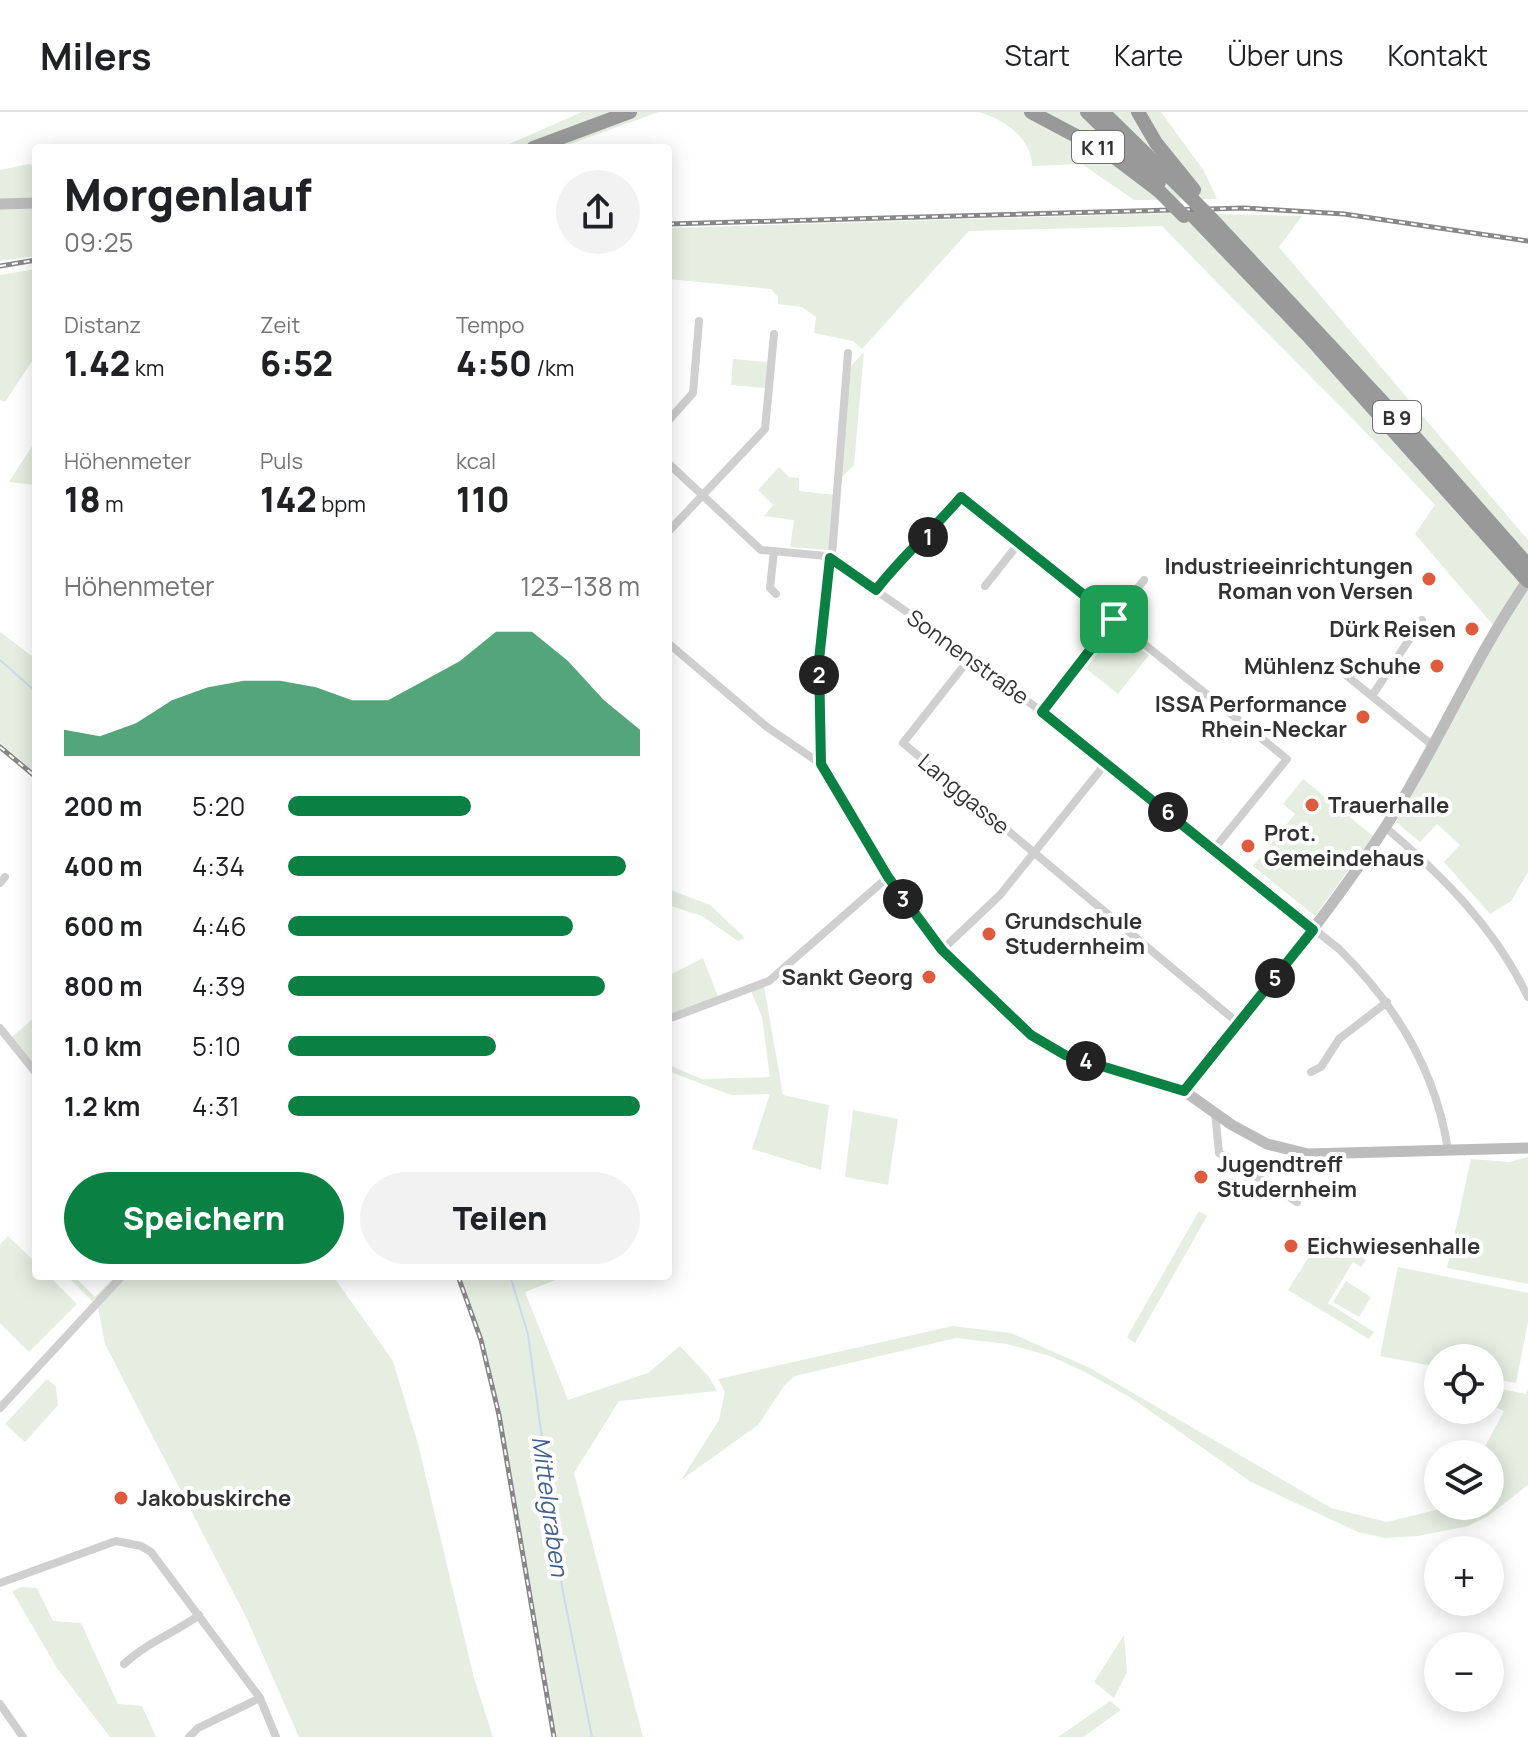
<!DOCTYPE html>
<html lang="de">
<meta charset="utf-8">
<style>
:root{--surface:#fff;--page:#f2f2f2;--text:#202124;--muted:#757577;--line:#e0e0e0;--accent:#0b8043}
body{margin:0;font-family:Manrope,sans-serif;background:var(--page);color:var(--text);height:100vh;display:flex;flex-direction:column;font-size:30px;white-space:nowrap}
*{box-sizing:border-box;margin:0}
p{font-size:26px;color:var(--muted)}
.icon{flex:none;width:44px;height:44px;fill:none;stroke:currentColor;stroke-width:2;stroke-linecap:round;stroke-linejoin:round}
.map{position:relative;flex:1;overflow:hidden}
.panel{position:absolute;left:32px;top:32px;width:640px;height:1136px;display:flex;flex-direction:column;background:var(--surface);border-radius:8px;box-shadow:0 4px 20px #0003}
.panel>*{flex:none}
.fabs{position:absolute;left:1424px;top:1232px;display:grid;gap:16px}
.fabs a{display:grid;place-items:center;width:80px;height:80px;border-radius:50%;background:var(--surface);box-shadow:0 4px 20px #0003;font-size:40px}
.pin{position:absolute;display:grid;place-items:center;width:68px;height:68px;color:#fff;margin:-34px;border-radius:16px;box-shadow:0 4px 12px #0006}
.km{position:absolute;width:40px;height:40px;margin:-20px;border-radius:50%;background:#222;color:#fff;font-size:22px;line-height:40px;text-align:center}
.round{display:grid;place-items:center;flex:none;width:84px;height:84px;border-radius:42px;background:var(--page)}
.summary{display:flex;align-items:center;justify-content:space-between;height:136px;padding:0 32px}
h1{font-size:44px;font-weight:800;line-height:60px}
.stats{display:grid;grid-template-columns:repeat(3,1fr);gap:12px;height:136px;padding:8px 32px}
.stats div{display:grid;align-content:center}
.stats b{font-size:34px;font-weight:800}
.stats small{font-size:22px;font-weight:400}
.stats p{font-size:22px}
.chart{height:224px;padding:16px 32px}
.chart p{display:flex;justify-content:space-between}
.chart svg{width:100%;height:144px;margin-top:8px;fill:var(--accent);opacity:.7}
.cta{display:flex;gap:16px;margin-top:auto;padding:16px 32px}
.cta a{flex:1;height:92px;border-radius:48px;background:var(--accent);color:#fff;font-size:32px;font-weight:800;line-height:92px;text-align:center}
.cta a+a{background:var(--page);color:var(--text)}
ul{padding:0 32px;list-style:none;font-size:26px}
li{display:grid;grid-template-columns:128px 96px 1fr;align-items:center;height:60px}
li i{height:20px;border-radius:10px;background:var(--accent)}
header{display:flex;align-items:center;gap:48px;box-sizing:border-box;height:112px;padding:0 40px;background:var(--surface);border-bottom:2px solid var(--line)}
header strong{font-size:38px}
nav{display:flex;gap:44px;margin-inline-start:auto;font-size:28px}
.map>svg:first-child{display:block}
</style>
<header>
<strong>Milers</strong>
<nav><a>Start</a><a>Karte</a><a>Über uns</a><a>Kontakt</a></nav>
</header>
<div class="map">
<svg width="1528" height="1625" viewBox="0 0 1528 1625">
<rect width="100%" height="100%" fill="#fff"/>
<g fill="#e5eee1">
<path d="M582,0H659L559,36H500Z"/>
<path d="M979,0H1161L1204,59L1217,87L1134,88L1082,52L1032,54C1032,27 1004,7 979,0Z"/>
<path d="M29,52L36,55V144L0,149V58Z"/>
<path d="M1172,101L1302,104L1279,135L1528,428V760L1511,789L1490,802L1444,750L1460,733L1437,712L1420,730L1396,710L1414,679L1405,671L1493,513L1415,422L1435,393C1347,298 1252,208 1162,114L969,119L862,237L853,229L814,221L816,205L802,195L778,192V185L771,177L668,167V116Z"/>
<path d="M36,157V243L5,290L0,288V163Z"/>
<path d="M864,240L854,353L839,368L850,255Z"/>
<path d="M733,247L768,250L765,276L731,273Z"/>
<path d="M36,328V373L9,370Z"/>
<path d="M779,355L789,365L799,366V379L835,383L829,438L790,435L794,408L764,404L773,393L758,378Z"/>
<path d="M1115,519L1149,543L1118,582L1084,555Z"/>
<path d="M0,520L36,547V661L0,631Z"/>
<path d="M1303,667L1373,724L1315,804L1253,754L1295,702L1283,692Z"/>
<path d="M668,777L710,793L745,826L738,829L702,804L668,793Z"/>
<path d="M703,846L718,885L668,904V864Z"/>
<path d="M764,874L783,983L829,993L821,1058L752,1037L770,982L731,983L668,959V948L669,953L702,967L770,965L762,905L751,879Z"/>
<path d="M36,904V967L6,930Z"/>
<path d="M853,998L898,1007L888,1073L845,1065Z"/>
<path d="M1528,1045V1172L1447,1156L1471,1047L1510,1050Z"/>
<path d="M1199,1099L1207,1104L1135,1231L1127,1225Z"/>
<path d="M1323,1122L1366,1148L1361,1155L1353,1150L1328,1191L1374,1220L1369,1227L1288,1178Z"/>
<path d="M8,1124L36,1151V1164H49L77,1192L29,1240L0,1211V1132Z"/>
<path d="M1398,1155L1528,1181V1210L1516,1271L1490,1266V1246H1438V1255L1380,1244Z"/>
<path d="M67,1164H74L95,1185L116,1164H333L393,1249L418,1332L474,1566L493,1625H299L247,1507L105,1232L96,1186L92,1189Z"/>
<path d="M461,1164H566L525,1180L568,1288L648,1261L680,1234L709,1265L717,1279L619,1289L574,1361L643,1625H557L501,1302L485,1233Z"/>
<path d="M1346,1169L1371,1185L1359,1205L1333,1190Z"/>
<path d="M953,1214L1011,1221L1090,1256L1331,1396L1387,1410L1452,1394H1490V1342H1481L1504,1299L1490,1293V1275L1526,1282L1528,1276V1373L1488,1404L1468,1414L1418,1424L1384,1426L1358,1420L1251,1370L1133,1287L1087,1261L1050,1244L1007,1232L956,1226L795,1264L784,1274L758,1313L681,1368L719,1308L725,1280L718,1267Z"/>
<path d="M47,1267L56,1275L58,1293L25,1330L5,1312Z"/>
<path d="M22,1475L37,1476L53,1509L81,1511L118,1592L142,1594L156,1625H110L57,1556L12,1479Z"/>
<path d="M1124,1523L1127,1560L1114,1586L1094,1570Z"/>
<path d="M1110,1589L1121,1598L1083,1625H1058Z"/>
</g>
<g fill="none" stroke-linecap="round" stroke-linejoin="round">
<g stroke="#cfd9ec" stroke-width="2">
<path d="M0,548L36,580"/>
<path d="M510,1164L528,1222L562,1475L592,1625"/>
</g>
<g stroke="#cfcfcf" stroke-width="8">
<path d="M668,309L693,281L699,209"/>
<path d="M668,351L761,438L826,444L920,509L1042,600L1339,837C1396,893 1436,959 1448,1038"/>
<path d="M668,420L765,317L774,222"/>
<path d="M774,439L770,476L776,482"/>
<path d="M985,474L1019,431"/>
<path d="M876,478C902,444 933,418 961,385L1287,647L1214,737"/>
<path d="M668,531L767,615L821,652L888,765L942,838L1000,783L1106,651"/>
<path d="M970,546L903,631L1238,911"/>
<path d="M1331,551L1432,633"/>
<path d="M1372,584L1422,508"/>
<path d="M1042,600L1144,468"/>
<path d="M821,651L819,548L832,443L848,241"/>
<path d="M1385,715C1443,764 1495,816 1528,885"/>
<path d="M0,771L5,765"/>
<path d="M668,907L769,869L888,765"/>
<path d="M0,916L36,961"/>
<path d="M1311,960L1321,955L1339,927L1387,890"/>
<path d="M1215,1000L1219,1041L1297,1090"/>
<path d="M0,1296L122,1164"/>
<path d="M0,1471L116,1429L141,1434L151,1440L260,1586L276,1625"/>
<path d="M124,1552C146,1531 175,1521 199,1503"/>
<path d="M0,1592L23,1625"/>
<path d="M189,1625L198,1616L260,1586"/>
</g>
<g stroke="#bcbcbc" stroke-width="11">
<path d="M0,92L36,91"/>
<path d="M942,838L1047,934L1184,979L1232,1013L1267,1032L1308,1042L1528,1036"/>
<path d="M1184,979C1253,893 1324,809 1384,717C1437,637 1473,547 1528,468"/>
</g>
<g stroke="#999" stroke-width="14">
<path d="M1031,0L1110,42L1159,79"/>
<path d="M1087,0L1159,70"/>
<path d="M1103,0L1184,79"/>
<path d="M1138,0L1156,31L1194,78"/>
<path d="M533,36L630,0"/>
<path d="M1193,104L1311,227L1524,465"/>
<path d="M1209,104L1408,317L1528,453"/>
</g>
<g stroke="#878787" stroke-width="5">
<g id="rail">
<path d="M668,112L1245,96L1344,102L1528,129"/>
<path d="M0,154L36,148"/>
<path d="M0,635L36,665"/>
<path d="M458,1164L481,1228L499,1303L554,1625"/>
</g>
</g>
<use href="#rail" stroke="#fff" stroke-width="2" stroke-dasharray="6" stroke-linecap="butt"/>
<g stroke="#999" stroke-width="14">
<path d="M1159,79L1184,104"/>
<path d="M1184,79L1209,104"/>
<path d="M1524,465L1528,469"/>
</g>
</g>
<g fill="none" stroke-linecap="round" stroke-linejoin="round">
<g stroke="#fff" stroke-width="16">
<path id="route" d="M961,385L1114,507L1042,600L1313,818L1184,979L1065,943L1031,923L942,838L888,765L821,652L819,548L830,446L876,478C902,444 933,418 961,385Z"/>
</g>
<use href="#route" stroke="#0b8043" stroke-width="10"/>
</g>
<g fill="#df5b3e" stroke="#fff" stroke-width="3">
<circle cx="1429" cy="467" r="8"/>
<circle cx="1472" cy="517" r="8"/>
<circle cx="1437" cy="554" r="8"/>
<circle cx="1363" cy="605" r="8"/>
<circle cx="1312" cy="693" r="8"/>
<circle cx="1248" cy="734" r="8"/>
<circle cx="989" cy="822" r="8"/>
<circle cx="929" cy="865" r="8"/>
<circle cx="1201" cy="1065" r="8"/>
<circle cx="1291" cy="1134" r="8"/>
<circle cx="121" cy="1386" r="8"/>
</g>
<g text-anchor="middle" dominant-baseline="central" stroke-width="8" stroke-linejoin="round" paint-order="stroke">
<g fill="#fff" stroke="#707070" stroke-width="2">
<rect x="1072" y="19" width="52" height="32" rx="6"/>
<rect x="1373" y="289" width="48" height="32" rx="6"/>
</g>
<g font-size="20" font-weight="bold" fill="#323232">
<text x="1098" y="35">K 11</text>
<text x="1397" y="305">B 9</text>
</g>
<g font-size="22" font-weight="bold" fill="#323232" stroke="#fff" text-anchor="start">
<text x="1413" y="454" text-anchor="end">Industrieeinrichtungen<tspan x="1413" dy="25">Roman von Versen</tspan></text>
<text x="1456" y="517" text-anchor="end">Dürk Reisen</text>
<text x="1421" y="554" text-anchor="end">Mühlenz Schuhe</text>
<text x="1347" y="592" text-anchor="end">ISSA Performance<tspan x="1347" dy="25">Rhein-Neckar</tspan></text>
<text x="1328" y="693">Trauerhalle</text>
<text x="1264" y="721">Prot.<tspan x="1264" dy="25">Gemeindehaus</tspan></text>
<text x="1005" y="809">Grundschule<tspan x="1005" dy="25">Studernheim</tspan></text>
<text x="913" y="865" text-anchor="end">Sankt Georg</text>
<text x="1217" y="1052">Jugendtreff<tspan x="1217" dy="25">Studernheim</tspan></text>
<text x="1307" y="1134">Eichwiesenhalle</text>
<text x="137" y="1386">Jakobuskirche</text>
</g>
<g font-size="22" fill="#323232" stroke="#fff">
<text transform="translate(968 545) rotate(36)">Sonnenstraße</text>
<text transform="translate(964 682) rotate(40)">Langgasse</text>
</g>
<g font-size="24" font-style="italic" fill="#425f92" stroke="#fff">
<text transform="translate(551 1394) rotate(82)">Mittelgraben</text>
</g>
</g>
</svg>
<div class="fabs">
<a><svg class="icon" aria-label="locate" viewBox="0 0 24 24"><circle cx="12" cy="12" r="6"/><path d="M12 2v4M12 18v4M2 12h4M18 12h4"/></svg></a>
<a><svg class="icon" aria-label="layers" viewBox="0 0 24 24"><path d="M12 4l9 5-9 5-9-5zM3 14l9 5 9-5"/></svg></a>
<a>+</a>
<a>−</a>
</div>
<div class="pin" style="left:1114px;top:507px;background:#1e9e55"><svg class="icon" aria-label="arrive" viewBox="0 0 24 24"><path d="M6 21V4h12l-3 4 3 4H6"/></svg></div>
<b class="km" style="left:928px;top:425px">1</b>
<b class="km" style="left:819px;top:563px">2</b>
<b class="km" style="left:903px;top:787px">3</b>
<b class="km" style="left:1086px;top:949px">4</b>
<b class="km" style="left:1275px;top:866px">5</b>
<b class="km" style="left:1168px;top:700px">6</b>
<section class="panel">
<div class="summary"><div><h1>Morgenlauf</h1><p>09:25</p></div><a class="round"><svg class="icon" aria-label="share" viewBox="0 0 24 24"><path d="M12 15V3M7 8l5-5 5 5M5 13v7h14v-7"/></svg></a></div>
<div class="stats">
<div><p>Distanz</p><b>1.42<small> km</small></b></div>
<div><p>Zeit</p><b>6:52</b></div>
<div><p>Tempo</p><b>4:50<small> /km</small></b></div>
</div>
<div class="stats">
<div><p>Höhenmeter</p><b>18<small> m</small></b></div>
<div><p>Puls</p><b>142<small> bpm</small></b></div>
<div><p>kcal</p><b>110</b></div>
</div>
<div class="chart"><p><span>Höhenmeter</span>123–138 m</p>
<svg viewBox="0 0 160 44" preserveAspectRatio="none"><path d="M0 44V36L10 38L20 34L30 27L40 23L50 21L60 21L70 23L80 27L90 27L100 21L110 15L120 6L130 6L140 15L150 27L160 36V44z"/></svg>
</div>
<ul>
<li><b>200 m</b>5:20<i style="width:52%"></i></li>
<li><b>400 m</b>4:34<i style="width:96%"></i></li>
<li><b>600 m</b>4:46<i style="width:81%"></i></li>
<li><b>800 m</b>4:39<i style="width:90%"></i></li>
<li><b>1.0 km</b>5:10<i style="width:59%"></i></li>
<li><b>1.2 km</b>4:31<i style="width:100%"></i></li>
</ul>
<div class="cta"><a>Speichern</a><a>Teilen</a></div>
</section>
</div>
